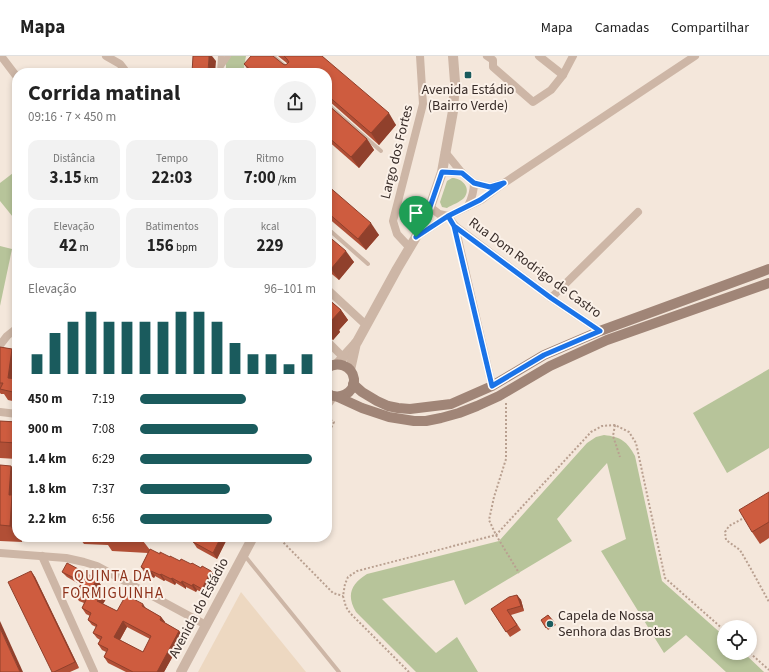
<!DOCTYPE html>
<html lang="pt">
<meta charset="utf-8">
<style>
:root{--surface:#fff;--page:#f2f2f2;--text:#222;--muted:#767676;--line:#e0e0e0;--accent:#1a5b5d}
body{margin:0;font-family:"Source Sans 3",sans-serif;background:var(--page);color:var(--text);height:100vh;display:flex;flex-direction:column;font-size:15px;white-space:nowrap}
*{box-sizing:border-box;margin:0}
p{font-size:13px;color:var(--muted)}
.icon{flex:none;width:22px;height:22px;fill:none;stroke:currentColor;stroke-width:2;stroke-linecap:round;stroke-linejoin:round}
.map{position:relative;flex:1;overflow:hidden}
.side{position:absolute;left:12px;top:12px;width:320px;height:474px;display:flex;flex-direction:column;background:var(--surface);border-radius:16px;box-shadow:0 2px 6px #0003}
.side>*{flex:none}
.fabs{position:absolute;left:717px;top:564px;display:grid;gap:8px}
.fabs a{display:grid;place-items:center;width:40px;height:40px;border-radius:50%;background:var(--surface);box-shadow:0 2px 6px #0003;font-size:20px}
.pin{position:absolute;display:grid;place-items:center;width:34px;height:34px;color:#fff;margin:-41px -17px;border-radius:50% 50% 50% 0;rotate:-45deg;box-shadow:0 0 4px #0007}
.pin .icon{rotate:45deg}
.round{display:grid;place-items:center;flex:none;width:42px;height:42px;border-radius:21px;background:var(--page)}
.headline{display:flex;align-items:center;justify-content:space-between;height:68px;padding:0 16px}
h1{font-size:22px;font-weight:700;line-height:30px}
.stats{display:grid;grid-template-columns:repeat(3,1fr);gap:6px;height:68px;padding:4px 16px}
.stats div{display:grid;align-content:center;border-radius:10px;background:var(--page);text-align:center}
.stats b{font-size:17px;font-weight:700}
.stats small{font-size:11px;font-weight:400}
.stats p{font-size:11px}
.chart{height:112px;padding:8px 16px}
.chart p{display:flex;justify-content:space-between}
.chart svg{width:100%;height:72px;margin-top:4px;stroke:var(--accent);stroke-width:6}
ul{padding:0 16px;list-style:none;font-size:13px}
li{display:grid;grid-template-columns:64px 48px 1fr;align-items:center;height:30px}
li i{height:10px;border-radius:5px;background:var(--accent)}
header{display:flex;align-items:center;gap:24px;box-sizing:border-box;height:56px;padding:0 20px;background:var(--surface);border-bottom:1px solid var(--line)}
header strong{font-size:19px}
nav{display:flex;gap:22px;margin-inline-start:auto;font-size:14px}
.map>svg:first-child{display:block}
</style>
<header>
<strong>Mapa</strong>
<nav><a>Mapa</a><a>Camadas</a><a>Compartilhar</a></nav>
</header>
<div class="map">
<svg width="769" height="616" viewBox="0 0 769 616">
<rect width="100%" height="100%" fill="#f4e7db"/>
<g fill="#b7c49a">
<path d="M231,0H246L243,17H226V7Z"/>
<path d="M17,114V166L0,145V127Z"/>
<path d="M452,122C462,122 472,132 464,142C460,146 452,149 447,152L442,151L440,146L447,125Z"/>
<path d="M0,190L12,193L0,250Z"/>
<path d="M769,313V392L727,417L693,357Z"/>
<path d="M604,379C621,381 627,385 635,400L662,525L724,580V597H744L764,616H726L686,579L664,597L601,495L626,483L607,407L557,463L572,485L465,549L454,524L382,543L436,597L457,581L478,616H416L356,556C346,539 351,528 367,518L499,485L587,387L596,381Z"/>
</g>
<path fill="#edd8c1" d="M241,536L306,616H198Z"/>
<g fill="none" stroke-linecap="round" stroke-linejoin="round">
<g stroke="#b9a090" stroke-width="2" stroke-dasharray="2 2" stroke-linecap="butt">
<path d="M506,347V403L494,441L489,464L496,479L519,517"/>
<path d="M327,362L334,366L327,380"/>
<path d="M615,369L613,380L620,401"/>
<path d="M742,463L729,470L725,476L726,484L740,494L751,513L769,546"/>
<path d="M278,481L333,537L343,540"/>
<path d="M750,597L769,614"/>
<path d="M409,616L350,557L346,551L343,540L345,528L348,521L357,515L496,479L591,376L602,370L615,369L629,376L636,387L665,522L724,574"/>
</g>
<g stroke="#cdb6a6" stroke-width="4">
<path d="M273,0L293,17"/>
<path d="M248,17L251,4L253,0"/>
<path d="M327,48L381,95"/>
<path d="M327,172L368,208"/>
<path d="M245,500L339,616"/>
</g>
<g stroke="#cdb6a6" stroke-width="6">
<path d="M221,10L228,0"/>
<path d="M220,17L221,0"/>
</g>
<g stroke="#cdb6a6" stroke-width="8">
<path d="M1,0L17,21"/>
<path d="M106,0L120,8L127,17"/>
<path d="M487,0L493,4V11L533,46L551,34L563,19L573,0"/>
<path d="M539,0L563,19"/>
<path d="M445,96L462,117L474,127L490,131L500,128"/>
<path d="M442,116L462,117"/>
<path d="M468,150C472,142 474,136 474,127"/>
<path d="M430,151L439,158L448,160L455,170L551,242L600,275"/>
<path d="M455,170L492,330"/>
<path d="M416,181L448,160L481,144L504,127L695,0"/>
<path d="M410,192L397,178L393,165L423,48L420,0"/>
<path d="M327,233L366,269"/>
<path d="M551,242L638,156"/>
<path d="M327,285L343,301"/>
<path d="M0,289L7,280L17,272"/>
<path d="M0,356L17,358"/>
<path d="M0,413L17,415"/>
<path d="M0,497L66,502L84,506L97,510L206,569"/>
<path d="M42,500L94,616"/>
</g>
<g stroke="#cdb6a6" stroke-width="10">
<path d="M337,308L357,286L397,213L416,181L430,151L442,116L453,55L455,26L453,0"/>
<path d="M350,314L356,287"/>
<path d="M327,348L333,340"/>
<path d="M181,616L253,481"/>
</g>
<g stroke="#a08577" stroke-width="10">
<path d="M327,312C337,305 352,309 354,323C355,338 338,345 327,337"/>
<path d="M353,328L362,336L377,345L388,350L398,352L410,353L451,348L492,330L544,299L600,275L769,213"/>
<path d="M338,341L362,352L389,361L414,365H426L441,362L459,357L477,350L499,340L550,310L607,284L769,227"/>
</g>
</g>
<g fill="#b14f36" fill-rule="evenodd">
<path d="M278,0H322L396,69L379,89L329,45H327V17H250L244,8H283L285,9L288,8Z"/>
<path d="M327,48L367,83L374,94L359,112L327,84Z"/>
<path d="M327,129L379,179L366,194L327,161Z"/>
<path d="M327,179L354,206L339,224L327,214Z"/>
<path d="M327,242L341,254L348,264L339,274L340,276L333,284L328,280H327Z"/>
<path d="M0,291L12,293L17,300V346L8,344L4,338H1L0,337Z"/>
<path d="M0,365L17,366V403L0,402Z"/>
<path d="M0,409L17,419V481H22V486L0,485Z"/>
<path d="M769,436V482L760,488L752,476Z"/>
<path d="M54,481H140L150,494L180,505L211,515L215,521L206,538L197,534L196,536L186,531V533L176,527L175,529L165,524L164,525L155,520L154,522L145,517L141,511L148,497L112,495L108,489L84,488L81,484L55,482Z"/>
<path d="M141,481H165V484L142,482Z"/>
<path d="M228,481L217,503L197,492L193,486Z"/>
<path d="M31,515L35,521L79,612L70,616H52Z"/>
<path d="M62,516L101,529L98,535L106,543L103,548L117,555L147,553L161,561L165,566V567L179,575L184,580L164,616H126L108,607L104,601L106,596L102,594L98,588L100,584L97,582L93,577L96,571L92,569L88,564L90,560L86,558L82,552L84,547L79,545L75,539L81,529L67,521ZM127,571L150,583L143,596L120,584Z"/>
<path d="M517,539L521,544L524,555L511,559L521,574L510,581L491,553Z"/>
<path d="M548,559L556,569L548,574L541,564Z"/>
</g>
<g fill="#90402c">
<path d="M209,0H212L216,5L215,17H208Z"/>
<path d="M389,57L396,69L379,89L371,77Z"/>
<path d="M367,83L374,94L359,112L351,101Z"/>
<path d="M371,167L379,179L366,194L358,183Z"/>
<path d="M346,195L354,206L339,224L331,213Z"/>
<path d="M341,254L348,264L339,274L340,276L333,284L327,274V272L331,265Z"/>
<path d="M12,293L17,300V326L8,322Z"/>
<path d="M11,410L17,419V479L10,470L9,439Z"/>
<path d="M18,481H22V486Z"/>
<path d="M221,481H228L217,503L213,497Z"/>
<path d="M31,515L35,521L79,612L75,606Z"/>
<path d="M151,515L155,520L154,522L150,516Z"/>
<path d="M211,515L215,521L206,538L202,533Z"/>
<path d="M161,518L165,524L164,525L160,519Z"/>
<path d="M172,522L176,527L175,529L171,523Z"/>
<path d="M97,523L101,529L96,538L92,532Z"/>
<path d="M182,525L186,531V533L181,527Z"/>
<path d="M193,528L197,534L196,536L192,530Z"/>
<path d="M102,537L106,543L101,551L97,545Z"/>
<path d="M517,539L521,544L524,555L521,550Z"/>
<path d="M143,548L147,554L142,550Z"/>
<path d="M161,561L165,566L164,570L160,564Z"/>
<path d="M0,565L23,616H20L0,572Z"/>
<path d="M123,565L127,571L118,587L114,581Z"/>
<path d="M179,575L184,580L164,616H157Z"/>
</g>
<g fill="#ce5c3f" stroke="#90402c" fill-rule="evenodd">
<path d="M193,0H209L208,17H192Z"/>
<path d="M251,0H273L283,8L285,9L287,8L289,6L287,3L284,0H322L389,57L371,77L327,39V17H254L244,8Z"/>
<path d="M327,48L367,83L351,101L327,80Z"/>
<path d="M327,129L371,167L358,183L327,156Z"/>
<path d="M327,179L346,195L331,213L327,209Z"/>
<path d="M327,242L341,254L331,265L333,266L327,272Z"/>
<path d="M0,291L12,293L8,322L17,323V337L0,333L3,327H0Z"/>
<path d="M0,365L17,366V387L0,386Z"/>
<path d="M0,409L11,410L9,439H12L10,470L0,469Z"/>
<path d="M769,436V466L752,476L739,454Z"/>
<path d="M195,481H221L213,497L193,486Z"/>
<path d="M150,493L160,498V496L170,501V500L180,505L181,503L191,508L192,507L201,512L202,510L211,515L202,533L193,528L192,530L182,525L181,527L172,522L171,523L161,518L160,519L151,515L150,516L141,511Z"/>
<path d="M67,507L97,523L92,532L102,537L97,545L117,555L126,539L143,548L142,550L161,561L160,564L179,575L157,616H133L104,601L108,593L98,588L102,581L93,577L97,569L88,564L91,557L82,552L86,544L75,539L82,526L62,516ZM123,565L151,580L143,596L114,581Z"/>
<path d="M31,515L75,606L54,616H52L8,526Z"/>
<path d="M517,539L521,550L507,554L517,569L506,576L491,553L509,541Z"/>
<path d="M548,559L554,566L546,572L541,564Z"/>
<path d="M0,572L20,616H0Z"/>
</g>
<g fill="none" stroke-linecap="round" stroke-linejoin="round">
<g stroke="#fff" stroke-width="8">
<path id="route" d="M416,181L448,160L454,170L551,242L600,275L544,299L492,330L454,170L448,160L480,144L504,127L490,131L474,127L462,117L442,116L430,151L416,181"/>
</g>
<use href="#route" stroke="#1a73e8" stroke-width="5"/>
</g>
<g fill="#1a5b5d" stroke="#fbf1e8" stroke-width="1.5">
<rect x="464" y="15" width="8" height="8" rx="2"/>
<circle cx="550" cy="568" r="4"/>
</g>
<g text-anchor="middle" dominant-baseline="central" stroke-width="4" stroke-linejoin="round" paint-order="stroke">
<g font-size="14" fill="#382c28" stroke="#fbf1e8">
<text x="468" y="34">Avenida Estádio<tspan x="468" dy="16">(Bairro Verde)</tspan></text>
<text x="558" y="560" text-anchor="start">Capela de Nossa<tspan x="558" dy="16">Senhora das Brotas</tspan></text>
</g>
<g font-size="14" fill="#382c28" stroke="#fbf1e8">
<text transform="translate(397 96) rotate(-76)">Largo dos Fortes</text>
<text transform="translate(535 212) rotate(36)">Rua Dom Rodrigo de Castro</text>
<text transform="translate(199 552) rotate(-62)">Avenida do Estádio</text>
</g>
<g font-size="15" letter-spacing="1" fill="#8d321b" stroke="#fbf1e8">
<text x="113" y="520">QUINTA DA<tspan x="113" dy="17">FORMIGUINHA</tspan></text>
</g>
</g>
</svg>
<div class="fabs">
<a><svg class="icon" aria-label="locate" viewBox="0 0 24 24"><circle cx="12" cy="12" r="6"/><path d="M12 2v4M12 18v4M2 12h4M18 12h4"/></svg></a>
</div>
<div class="pin" style="left:416px;top:181px;background:#1e9e55"><svg class="icon" aria-label="arrive" viewBox="0 0 24 24"><path d="M6 21V4h12l-3 4 3 4H6"/></svg></div>
<section class="side">
<div class="headline"><div><h1>Corrida matinal</h1><p>09:16 · 7 × 450 m</p></div><a class="round"><svg class="icon" aria-label="share" viewBox="0 0 24 24"><path d="M12 15V3M7 8l5-5 5 5M5 13v7h14v-7"/></svg></a></div>
<div class="stats">
<div><p>Distância</p><b>3.15<small> km</small></b></div>
<div><p>Tempo</p><b>22:03</b></div>
<div><p>Ritmo</p><b>7:00<small> /km</small></b></div>
</div>
<div class="stats">
<div><p>Elevação</p><b>42<small> m</small></b></div>
<div><p>Batimentos</p><b>156<small> bpm</small></b></div>
<div><p>kcal</p><b>229</b></div>
</div>
<div class="chart"><p><span>Elevação</span>96–101 m</p>
<svg viewBox="0 0 160 44" preserveAspectRatio="none"><path d="M5 44V32M15 44V19M25 44V12M35 44V6M45 44V12M55 44V12M65 44V12M75 44V12M85 44V6M95 44V6M105 44V12M115 44V25M125 44V32M135 44V32M145 44V38M155 44V32"/></svg>
</div>
<ul>
<li><b>450 m</b>7:19<i style="width:60%"></i></li>
<li><b>900 m</b>7:08<i style="width:67%"></i></li>
<li><b>1.4 km</b>6:29<i style="width:98%"></i></li>
<li><b>1.8 km</b>7:37<i style="width:51%"></i></li>
<li><b>2.2 km</b>6:56<i style="width:75%"></i></li>
</ul>
</section>
</div>
